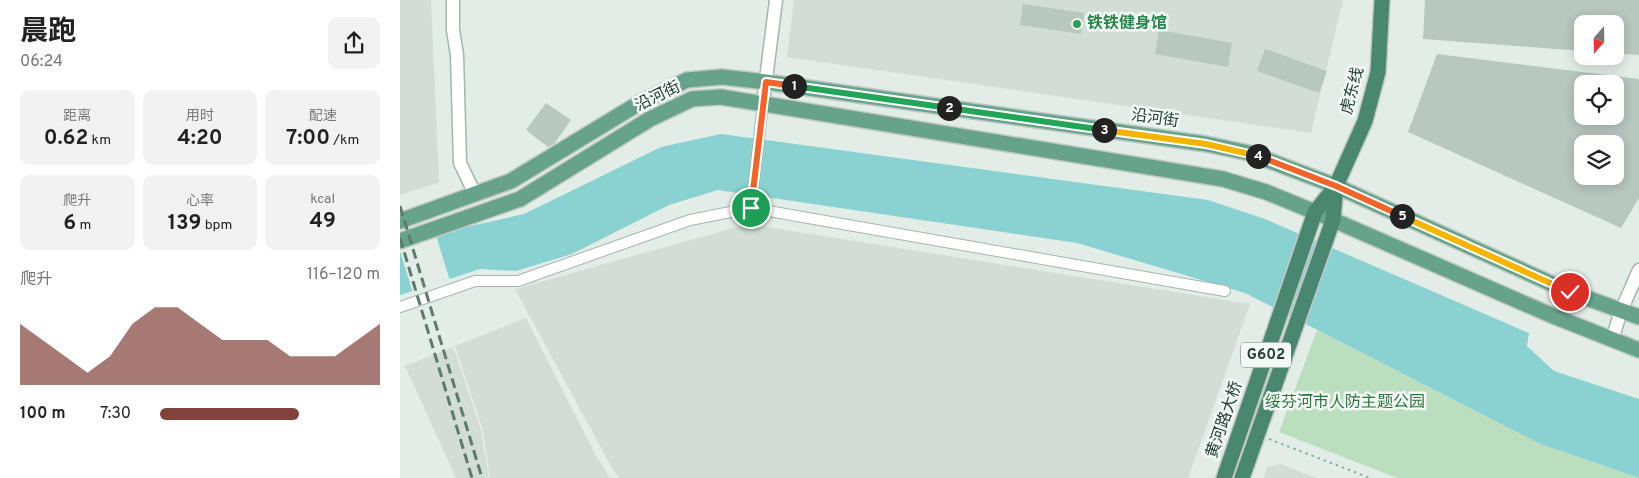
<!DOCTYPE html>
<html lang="zh">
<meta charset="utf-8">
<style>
:root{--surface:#fff;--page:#f2f2f2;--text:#222;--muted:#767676;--accent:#80423b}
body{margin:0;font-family:Overpass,"Noto Sans SC",sans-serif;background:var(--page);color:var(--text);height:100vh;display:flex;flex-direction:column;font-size:19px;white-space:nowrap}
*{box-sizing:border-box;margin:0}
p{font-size:16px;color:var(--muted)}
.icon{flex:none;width:28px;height:28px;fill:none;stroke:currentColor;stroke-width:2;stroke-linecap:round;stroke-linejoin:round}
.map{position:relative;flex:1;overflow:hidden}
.panel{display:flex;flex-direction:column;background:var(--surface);width:400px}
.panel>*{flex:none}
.needle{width:32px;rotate:200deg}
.buttons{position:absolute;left:1174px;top:15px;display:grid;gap:10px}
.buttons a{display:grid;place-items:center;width:50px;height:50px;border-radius:10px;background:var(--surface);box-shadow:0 2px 12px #0003;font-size:25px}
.pin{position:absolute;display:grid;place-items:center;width:42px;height:42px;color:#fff;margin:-21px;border:2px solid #fff;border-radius:50%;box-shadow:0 1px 5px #0007}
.km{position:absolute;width:25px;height:25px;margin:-12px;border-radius:50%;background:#222;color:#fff;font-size:14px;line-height:25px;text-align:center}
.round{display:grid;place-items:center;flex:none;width:52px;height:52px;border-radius:10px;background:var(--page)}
.head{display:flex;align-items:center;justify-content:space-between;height:85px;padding:0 20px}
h1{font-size:28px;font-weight:700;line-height:38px}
.stats{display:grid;grid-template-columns:repeat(3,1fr);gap:8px;height:85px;padding:5px 20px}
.stats div{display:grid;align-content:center;border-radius:10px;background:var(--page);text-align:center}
.stats b{font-size:21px;font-weight:700}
.stats small{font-size:14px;font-weight:400}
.stats p{font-size:14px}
.chart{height:140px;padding:10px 20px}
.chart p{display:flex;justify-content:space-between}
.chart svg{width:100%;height:90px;margin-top:5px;fill:var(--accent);opacity:.7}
ul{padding:0 20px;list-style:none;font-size:16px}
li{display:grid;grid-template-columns:80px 60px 1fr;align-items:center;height:38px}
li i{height:12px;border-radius:6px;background:var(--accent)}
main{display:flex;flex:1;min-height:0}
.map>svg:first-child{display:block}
</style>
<main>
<section class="panel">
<div class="head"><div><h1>晨跑</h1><p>06:24</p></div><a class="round"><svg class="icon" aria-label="share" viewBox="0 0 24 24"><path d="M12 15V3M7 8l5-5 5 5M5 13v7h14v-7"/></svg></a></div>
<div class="stats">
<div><p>距离</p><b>0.62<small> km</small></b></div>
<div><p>用时</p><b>4:20</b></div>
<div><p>配速</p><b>7:00<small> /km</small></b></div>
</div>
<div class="stats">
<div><p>爬升</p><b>6<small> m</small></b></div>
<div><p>心率</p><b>139<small> bpm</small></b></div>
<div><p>kcal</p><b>49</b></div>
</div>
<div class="chart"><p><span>爬升</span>116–120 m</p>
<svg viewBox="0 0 160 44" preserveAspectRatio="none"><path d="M0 44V14L10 22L20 30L30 38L40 30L50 14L60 6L70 6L80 14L90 22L100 22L110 22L120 30L130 30L140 30L150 22L160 14V44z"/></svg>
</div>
<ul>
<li><b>100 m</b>7:30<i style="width:63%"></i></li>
</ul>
</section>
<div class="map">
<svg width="1239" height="478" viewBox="0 0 1239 478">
<rect width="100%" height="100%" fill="#e3ede7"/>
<g fill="#d1ddd5">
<path d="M0,0H31L39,183L0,195Z"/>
<path d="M394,0H943L911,133L387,57Z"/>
<path d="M348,224L850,304L788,478H219L212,468L115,289Z"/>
<path d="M126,318L197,458L210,478H90L83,430L55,346Z"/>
<path d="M53,347L81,431L89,478H56L5,366Z"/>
<path d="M880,464L917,478H864L867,467Z"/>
</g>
<path fill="#bbdebf" d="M917,330L1138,443L1239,478H997L879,432Z"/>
<path fill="#8ad2d2" d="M321,134L808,200L865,219L1129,333L1127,346L1154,371L1239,399V478L1138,443L845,293L677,243L318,190L269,205L172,254L116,271L80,269L0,295V246L39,233L124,214L261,147Z"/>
<path fill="#e3ede7" d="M35,232L50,281L13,293L0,251V244Z"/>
<g fill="#b8c8bf" fill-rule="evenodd">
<path d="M1025,0H1239V55L1215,53V24H1182V51L1023,39Z"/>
<path d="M623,4L684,13L681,34L620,25Z"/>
<path d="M759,30L832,43L828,67L755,54Z"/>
<path d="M865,49L927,71L919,93L857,71Z"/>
<path d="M1037,54L1239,79V198L1221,228L1008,132ZM1182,84H1215V116H1182ZM1182,144H1215V176H1182Z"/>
<path d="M146,103L171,120L154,144L148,147L126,130Z"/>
</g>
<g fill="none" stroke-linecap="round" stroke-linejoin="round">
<g stroke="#a5b5ad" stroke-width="12">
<g id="minor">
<path d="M351,208L363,103"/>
<path d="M0,307L75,281H118L290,220L351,208L825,291"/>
</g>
</g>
<g stroke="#a5b5ad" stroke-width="15">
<g id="tertiary">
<path d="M53,0V30L57,55L60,163L75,194"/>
<path d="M363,103L376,0"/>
<path d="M1212,340L1221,311L1239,270"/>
</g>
</g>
<g stroke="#c1c9c6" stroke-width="18">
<g id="primary">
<path d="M0,221L111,181L241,102L287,80L322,77L366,82L806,144L849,153L936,186L1170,292L1239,317"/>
<path d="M0,241L120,199L250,119L292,99L321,97L823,179L866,192L915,212L1153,316L1239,350"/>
</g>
</g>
<g stroke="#c1c9c6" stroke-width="18">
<g id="trunk">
<path d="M936,186L965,121L978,72L982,0"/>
<path d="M824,478L915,212L936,186L933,220L842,478"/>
</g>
</g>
<path stroke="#83b19b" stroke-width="2" stroke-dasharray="2.5 4" stroke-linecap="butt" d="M869,439L970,478"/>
<use href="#minor" stroke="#fff" stroke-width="10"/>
<use href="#tertiary" stroke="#fff" stroke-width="12"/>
<use href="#primary" stroke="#67a38a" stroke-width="15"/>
<use href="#trunk" stroke="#4a8770" stroke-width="15"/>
<g stroke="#5d7a6e" stroke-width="3" stroke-dasharray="10 5" stroke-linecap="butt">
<path d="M0,206L82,478"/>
<path d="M0,238L72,478"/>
</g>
</g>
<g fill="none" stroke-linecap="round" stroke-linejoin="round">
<g stroke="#fff" stroke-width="10">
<path id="split-1" d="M351,208L366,82L394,86"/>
</g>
<g stroke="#fff" stroke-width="10">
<path id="split-2" d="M394,86L549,108"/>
</g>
<g stroke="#fff" stroke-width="10">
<path id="split-3" d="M549,108L704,130"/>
</g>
<g stroke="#fff" stroke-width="10">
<path id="split-4" d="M704,130L806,144L858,156"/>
</g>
<g stroke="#fff" stroke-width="10">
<path id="split-5" d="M858,156L936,186L1002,216"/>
</g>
<g stroke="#fff" stroke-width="10">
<path id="split-6" d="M1002,216L1170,292"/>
</g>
<use href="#split-1" stroke="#f0652b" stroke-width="6"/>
<use href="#split-2" stroke="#22a559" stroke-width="6"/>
<use href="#split-3" stroke="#22a559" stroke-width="6"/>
<use href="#split-4" stroke="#f5b400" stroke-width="6"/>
<use href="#split-5" stroke="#f0652b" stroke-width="6"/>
<use href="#split-6" stroke="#f5b400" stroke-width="6"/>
</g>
<circle fill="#2e9e5b" stroke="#f3f9f5" stroke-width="2" cx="677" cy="24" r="5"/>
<g text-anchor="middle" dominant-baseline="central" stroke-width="5" stroke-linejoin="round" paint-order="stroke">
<rect fill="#f3f9f5" stroke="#61766d" stroke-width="1" x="841" y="342.5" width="50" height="25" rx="4"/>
<g font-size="15" font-weight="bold" fill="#223e33">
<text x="866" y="355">G602</text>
</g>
<g font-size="16" font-weight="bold" fill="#27864d" stroke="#f3f9f5" text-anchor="start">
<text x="687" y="24">铁铁健身馆</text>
</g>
<g font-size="16" fill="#223e33" stroke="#f3f9f5">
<text transform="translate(953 91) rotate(-75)">虎东线</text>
<text transform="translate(258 97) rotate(-26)">沿河街</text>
<text transform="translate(755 119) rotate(8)">沿河街</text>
<text transform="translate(825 420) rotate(-71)">黄河路大桥</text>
</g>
<g font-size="16" fill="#2c763d" stroke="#f3f9f5">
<text x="945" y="403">绥芬河市人防主题公园</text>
</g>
</g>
</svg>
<div class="buttons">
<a><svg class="needle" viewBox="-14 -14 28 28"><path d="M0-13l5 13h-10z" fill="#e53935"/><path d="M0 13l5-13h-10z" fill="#767676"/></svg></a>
<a><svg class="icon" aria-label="locate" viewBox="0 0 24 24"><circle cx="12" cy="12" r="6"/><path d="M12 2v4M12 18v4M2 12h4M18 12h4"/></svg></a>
<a><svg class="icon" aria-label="layers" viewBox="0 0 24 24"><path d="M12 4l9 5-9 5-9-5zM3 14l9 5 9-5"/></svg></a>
</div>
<div class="pin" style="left:351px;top:208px;background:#1e9e55"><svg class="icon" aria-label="arrive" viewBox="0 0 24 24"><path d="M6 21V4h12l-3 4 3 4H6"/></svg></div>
<div class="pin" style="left:1170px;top:292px;background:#d93025"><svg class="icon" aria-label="check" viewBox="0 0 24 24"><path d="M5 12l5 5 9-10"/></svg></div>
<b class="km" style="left:394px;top:86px">1</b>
<b class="km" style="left:549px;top:108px">2</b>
<b class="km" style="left:704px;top:130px">3</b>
<b class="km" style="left:858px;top:156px">4</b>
<b class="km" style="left:1002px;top:216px">5</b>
</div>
</main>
